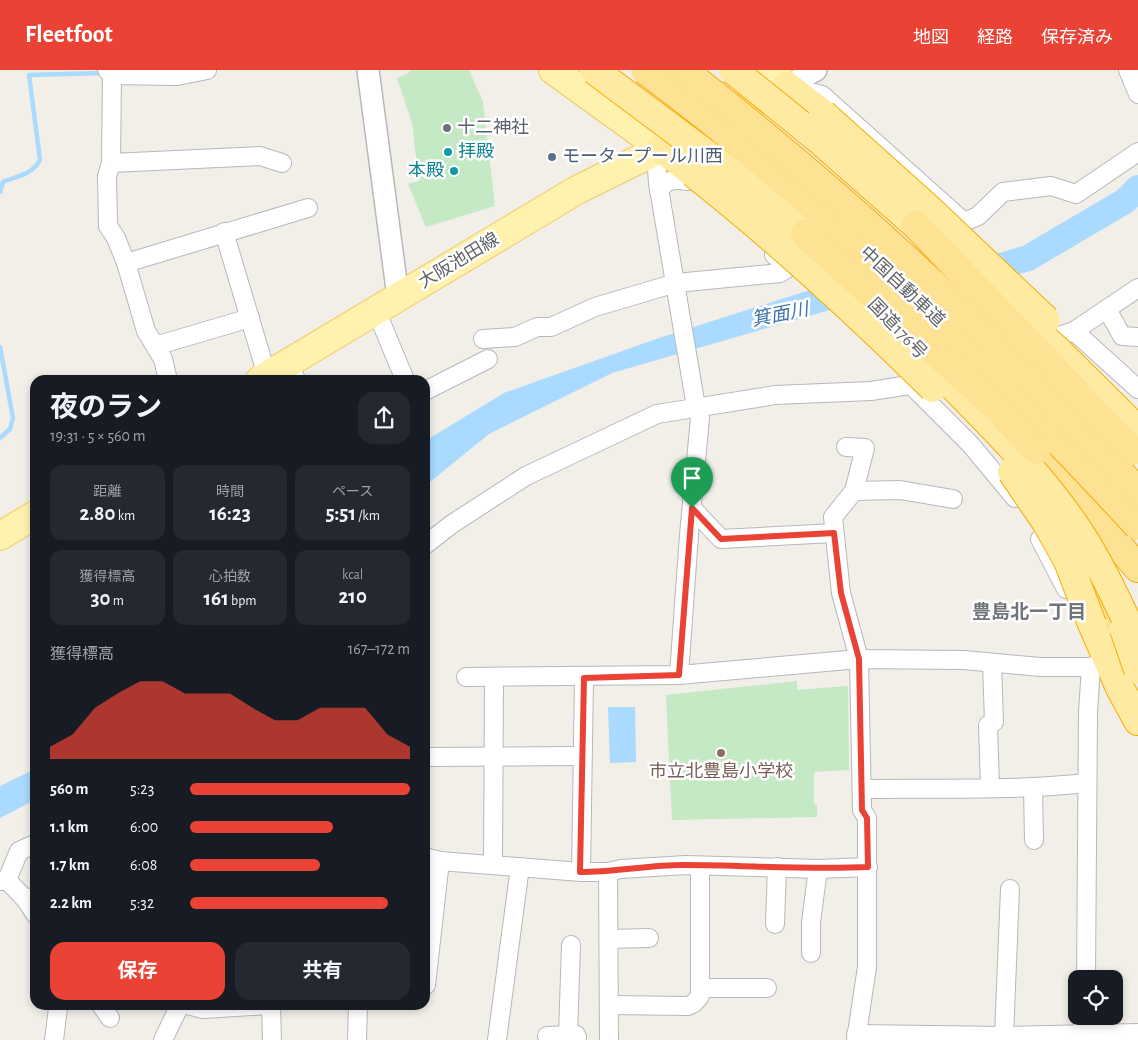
<!DOCTYPE html>
<html lang="ja">
<meta charset="utf-8">
<style>
:root{--surface:#171b24;--page:#242831;--text:#f1f3f6;--muted:#9ea1a6;--accent:#ea4335}
body{margin:0;font-family:"Alegreya Sans","Noto Sans JP",sans-serif;background:var(--page);color:var(--text);height:100vh;display:flex;flex-direction:column;font-size:19px;white-space:nowrap}
*{box-sizing:border-box;margin:0}
p{font-size:16px;color:var(--muted)}
.icon{flex:none;width:28px;height:28px;fill:none;stroke:currentColor;stroke-width:2;stroke-linecap:round;stroke-linejoin:round}
.map{position:relative;flex:1;overflow:hidden}
.panel{position:absolute;left:30px;top:305px;width:400px;height:635px;display:flex;flex-direction:column;background:var(--surface);border-radius:15px;box-shadow:0 2px 8px #0003}
.panel>*{flex:none}
.buttons{position:absolute;left:1068px;top:900px;display:grid;gap:10px}
.buttons a{display:grid;place-items:center;width:55px;height:55px;border-radius:10px;background:var(--surface);box-shadow:0 2px 8px #0003;font-size:25px}
.pin{position:absolute;display:grid;place-items:center;width:42px;height:42px;color:#fff;margin:-51px -21px;border-radius:50% 50% 50% 0;rotate:-45deg;box-shadow:0 0 5px #0007}
.pin .icon{rotate:45deg}
.round{display:grid;place-items:center;flex:none;width:52px;height:52px;border-radius:15px;background:var(--page)}
.summary{display:flex;align-items:center;justify-content:space-between;height:85px;padding:0 20px}
h1{font-size:28px;font-weight:700;line-height:38px}
.figures{display:grid;grid-template-columns:repeat(3,1fr);gap:8px;height:85px;padding:5px 20px}
.figures div{display:grid;align-content:center;border-radius:12px;background:var(--page);text-align:center}
.figures b{font-size:21px;font-weight:700}
.figures small{font-size:14px;font-weight:400}
.figures p{font-size:14px}
.chart{height:140px;padding:10px 20px}
.chart p{display:flex;justify-content:space-between}
.chart svg{width:100%;height:90px;margin-top:5px;fill:var(--accent);opacity:.7}
.cta{display:flex;gap:10px;margin-top:auto;padding:10px 20px}
.cta a{flex:1;height:58px;border-radius:15px;background:var(--accent);color:#fff;font-size:20px;font-weight:700;line-height:58px;text-align:center}
.cta a+a{background:var(--page);color:var(--text)}
ul{padding:0 20px;list-style:none;font-size:16px}
li{display:grid;grid-template-columns:80px 60px 1fr;align-items:center;height:38px}
li i{height:12px;border-radius:6px;background:var(--accent)}
header{display:flex;align-items:center;gap:30px;box-sizing:border-box;height:70px;padding:0 25px;background:var(--accent);color:#fff}
header strong{font-size:24px}
nav{display:flex;gap:28px;margin-inline-start:auto;font-size:18px}
.map>svg:first-child{display:block}
</style>
<header>
<strong>Fleetfoot</strong>
<nav><a>地図</a><a>経路</a><a>保存済み</a></nav>
</header>
<div class="map">
<svg width="1138" height="970" viewBox="0 0 1138 970">
<rect width="100%" height="100%" fill="#f1efe8"/>
<g fill="#c5e8c5">
<path d="M409,0H469L483,32L495,136L426,157L408,114L419,111L412,53L397,8L409,3Z"/>
<path d="M797,611V620L848,616L849,700L814,702V734L817,735V747L672,750L666,625Z"/>
</g>
<g fill="#aadaff">
<path d="M810,220L833,239L612,303L489,364L425,416V371L504,323L659,268Z"/>
<path d="M608,637H635L636,692L610,693Z"/>
<path d="M35,699V730L0,748V716Z"/>
</g>
<g fill="none" stroke-linecap="round" stroke-linejoin="round">
<g stroke="#aadaff" stroke-width="4.5">
<path d="M0,122L3,112C17,106 32,105 40,90L29,5L102,3"/>
<path d="M0,277L13,348L10,359L0,368"/>
</g>
<path stroke="#aadaff" stroke-width="26" d="M974,204L1028,188L1125,131L1138,118"/>
<g stroke="#b5b8bc" stroke-width="20">
<g id="minor">
<path d="M107,0L112,5L177,6L207,0"/>
<path d="M1128,0L1138,24"/>
<path d="M112,5L111,93L107,106L108,156L116,168L126,193L146,261L163,289L168,310"/>
<path d="M797,19L822,25L964,152L978,146L1003,122L1051,116L1076,124L1138,82"/>
<path d="M661,78L657,99L658,113L695,331L700,348L689,465L679,605"/>
<path d="M111,93L260,86L282,93"/>
<path d="M659,121C665,109 675,109 687,111"/>
<path d="M224,162L267,306"/>
<path d="M126,193L308,138"/>
<path d="M1107,239L1122,266L1138,267"/>
<path d="M376,240L405,310"/>
<path d="M1074,261L1138,319"/>
<path d="M483,269L515,267L537,257H551L595,237L676,213L780,203L789,197L774,185"/>
<path d="M1039,273L1074,261L1138,218"/>
<path d="M155,276L250,248"/>
<path d="M289,293L296,310"/>
<path d="M912,316L971,375L1015,428"/>
<path d="M425,321L488,289"/>
<path d="M846,377L865,378L854,421L833,447L841,523L859,589L862,740L867,748V897L856,970"/>
<path d="M854,421L900,420L953,429"/>
<path d="M692,438L721,469L834,463"/>
<path d="M1040,469L1066,519"/>
<path d="M425,475L452,454L526,406L657,344L775,325L871,321L922,313"/>
<path d="M992,593L994,652"/>
<path d="M466,607L679,605L859,589L964,590L1040,597H1091L1107,589L1101,581"/>
<path d="M988,655L990,718"/>
<path d="M425,687L581,686"/>
<path d="M1033,717L1034,770"/>
<path d="M862,719C937,718 1012,721 1087,713"/>
<path d="M425,787L440,791L581,802H608L621,799L686,795L818,799L868,797"/>
<path d="M493,795L494,607"/>
<path d="M581,802L584,608"/>
<path d="M608,802L609,970"/>
<path d="M7,810L19,781L35,774"/>
<path d="M0,811L7,810L26,830L35,826"/>
<path d="M26,830L35,844"/>
<path d="M775,854L777,797"/>
<path d="M609,869L649,868"/>
<path d="M811,883V852L818,799"/>
<path d="M1086,909L1088,642L1091,597"/>
<path d="M426,915L440,791"/>
<path d="M701,918H767"/>
<path d="M101,935L110,948"/>
<path d="M188,935L203,939L268,935"/>
<path d="M271,935L272,970"/>
<path d="M610,935L688,936L694,933L700,926V797"/>
<path d="M856,964L1004,966L1138,963"/>
<path d="M568,965L571,875"/>
<path d="M547,966L576,965L577,967"/>
<path d="M1004,966L1010,819"/>
<path d="M54,970L58,938"/>
<path d="M163,970L178,939L174,935"/>
<path d="M357,970L358,935"/>
<path d="M497,970L520,797"/>
<path d="M1080,970L1085,946"/>
</g>
</g>
<g stroke="#b5b8bc" stroke-width="24">
<g id="tertiary">
<path d="M368,0L398,227"/>
<path d="M787,16L816,0"/>
</g>
</g>
<g stroke="#f2c960" stroke-width="30">
<g id="primary">
<path d="M553,0L661,78"/>
<path d="M260,310L577,120L787,16L767,0"/>
<path d="M0,466L35,445"/>
</g>
</g>
<g stroke="#f9ab00" stroke-width="30">
<g id="trunk">
<path d="M787,16L823,44"/>
<path d="M661,78L693,103"/>
<path d="M1092,554L1120,618L1138,651"/>
</g>
</g>
<g stroke="#f9ab00" stroke-width="30">
<g id="motorway">
<path d="M1036,380L1138,498"/>
<path d="M1076,503L1105,540L1137,563"/>
</g>
</g>
<use href="#minor" stroke="#fff" stroke-width="18"/>
<use href="#tertiary" stroke="#fff" stroke-width="21"/>
<use href="#primary" stroke="#fff2af" stroke-width="28"/>
<use href="#trunk" stroke="#feeaa1" stroke-width="28"/>
<use href="#motorway" stroke="#fde293" stroke-width="28"/>
<g stroke="#f9ab00" stroke-width="30" stroke-linecap="butt">
<g id="trunk-bridge">
<path d="M594,0L729,101L805,164L821,181"/>
<path d="M733,0L817,68L933,170"/>
<path d="M823,44L930,140L1046,250"/>
<path d="M693,103C778,170 856,242 933,318"/>
<path d="M1014,242L1055,278L1138,360"/>
<path d="M924,287C977,341 1034,395 1076,457C1101,494 1119,535 1138,575"/>
<path d="M1012,402L1046,452L1068,491L1092,554"/>
<path d="M1124,559L1138,600"/>
</g>
</g>
<g stroke="#f9ab00" stroke-width="30" stroke-linecap="butt">
<g id="motorway-bridge">
<path d="M645,0C825,134 986,291 1138,456"/>
<path d="M683,0C846,127 999,269 1138,422"/>
<path d="M916,155L1132,381"/>
<path d="M805,164L993,334L1036,380"/>
</g>
</g>
<use href="#trunk-bridge" stroke="#feeaa1" stroke-width="28"/>
<use href="#motorway-bridge" stroke="#fde293" stroke-width="28"/>
</g>
<g fill="none" stroke-linecap="round" stroke-linejoin="round">
<g stroke="#fff" stroke-width="10">
<path id="route" d="M692,438L721,469L834,463L841,523L859,589L862,740L867,748L868,797C806,800 745,795 683,795C649,795 615,802 580,802L584,608L679,605Z"/>
</g>
<use href="#route" stroke="#ea4335" stroke-width="6"/>
</g>
<circle fill="#6b7280" stroke="#fff" stroke-width="2" cx="447" cy="58" r="5"/>
<g fill="#0f9aa8" stroke="#fff" stroke-width="2">
<circle cx="448" cy="82" r="5"/>
<circle cx="454" cy="101" r="5"/>
</g>
<circle fill="#5c6f8a" stroke="#fff" stroke-width="2" cx="552" cy="87" r="5"/>
<circle fill="#8d6e63" stroke="#fff" stroke-width="2" cx="721" cy="683" r="5"/>
<g text-anchor="middle" dominant-baseline="central" stroke-width="5" stroke-linejoin="round" paint-order="stroke">
<g font-size="18" fill="#5b616d" stroke="#fff" text-anchor="start">
<text x="457" y="58">十二神社</text>
</g>
<g font-size="18" fill="#0d838f" stroke="#fff" text-anchor="start">
<text x="458" y="82">拝殿</text>
<text x="444" y="101" text-anchor="end">本殿</text>
</g>
<g font-size="18" fill="#4e5e75" stroke="#fff" text-anchor="start">
<text x="562" y="87">モータープール川西</text>
</g>
<g font-size="18" fill="#5f6368" stroke="#fff">
<text transform="translate(459 191) rotate(-31)">大阪池田線</text>
<text transform="translate(902 217) rotate(43)">中国自動車道</text>
<text transform="translate(897 259) rotate(46)">国道176号</text>
</g>
<g font-size="18" fill="#785e54" stroke="#fff">
<text x="721" y="702">市立北豊島小学校</text>
</g>
<g font-size="19" font-style="italic" fill="#4174aa" stroke="#fff">
<text transform="translate(780 245) rotate(-11)">箕面川</text>
</g>
<g font-size="19" font-weight="bold" fill="#70757a" stroke="#fff">
<text x="1029" y="542">豊島北一丁目</text>
</g>
</g>
</svg>
<div class="buttons">
<a><svg class="icon" aria-label="locate" viewBox="0 0 24 24"><circle cx="12" cy="12" r="6"/><path d="M12 2v4M12 18v4M2 12h4M18 12h4"/></svg></a>
</div>
<div class="pin" style="left:692px;top:438px;background:#1e9e55"><svg class="icon" aria-label="arrive" viewBox="0 0 24 24"><path d="M6 21V4h12l-3 4 3 4H6"/></svg></div>
<section class="panel">
<div class="summary"><div><h1>夜のラン</h1><p>19:31 · 5 × 560 m</p></div><a class="round"><svg class="icon" aria-label="share" viewBox="0 0 24 24"><path d="M12 15V3M7 8l5-5 5 5M5 13v7h14v-7"/></svg></a></div>
<div class="figures">
<div><p>距離</p><b>2.80<small> km</small></b></div>
<div><p>時間</p><b>16:23</b></div>
<div><p>ペース</p><b>5:51<small> /km</small></b></div>
</div>
<div class="figures">
<div><p>獲得標高</p><b>30<small> m</small></b></div>
<div><p>心拍数</p><b>161<small> bpm</small></b></div>
<div><p>kcal</p><b>210</b></div>
</div>
<div class="chart"><p><span>獲得標高</span>167–172 m</p>
<svg viewBox="0 0 160 44" preserveAspectRatio="none"><path d="M0 44V38L10 32L20 19L30 12L40 6L50 6L60 12L70 12L80 12L90 19L100 25L110 25L120 19L130 19L140 19L150 32L160 38V44z"/></svg>
</div>
<ul>
<li><b>560 m</b>5:23<i style="width:100%"></i></li>
<li><b>1.1 km</b>6:00<i style="width:65%"></i></li>
<li><b>1.7 km</b>6:08<i style="width:59%"></i></li>
<li><b>2.2 km</b>5:32<i style="width:90%"></i></li>
</ul>
<div class="cta"><a>保存</a><a>共有</a></div>
</section>
</div>
